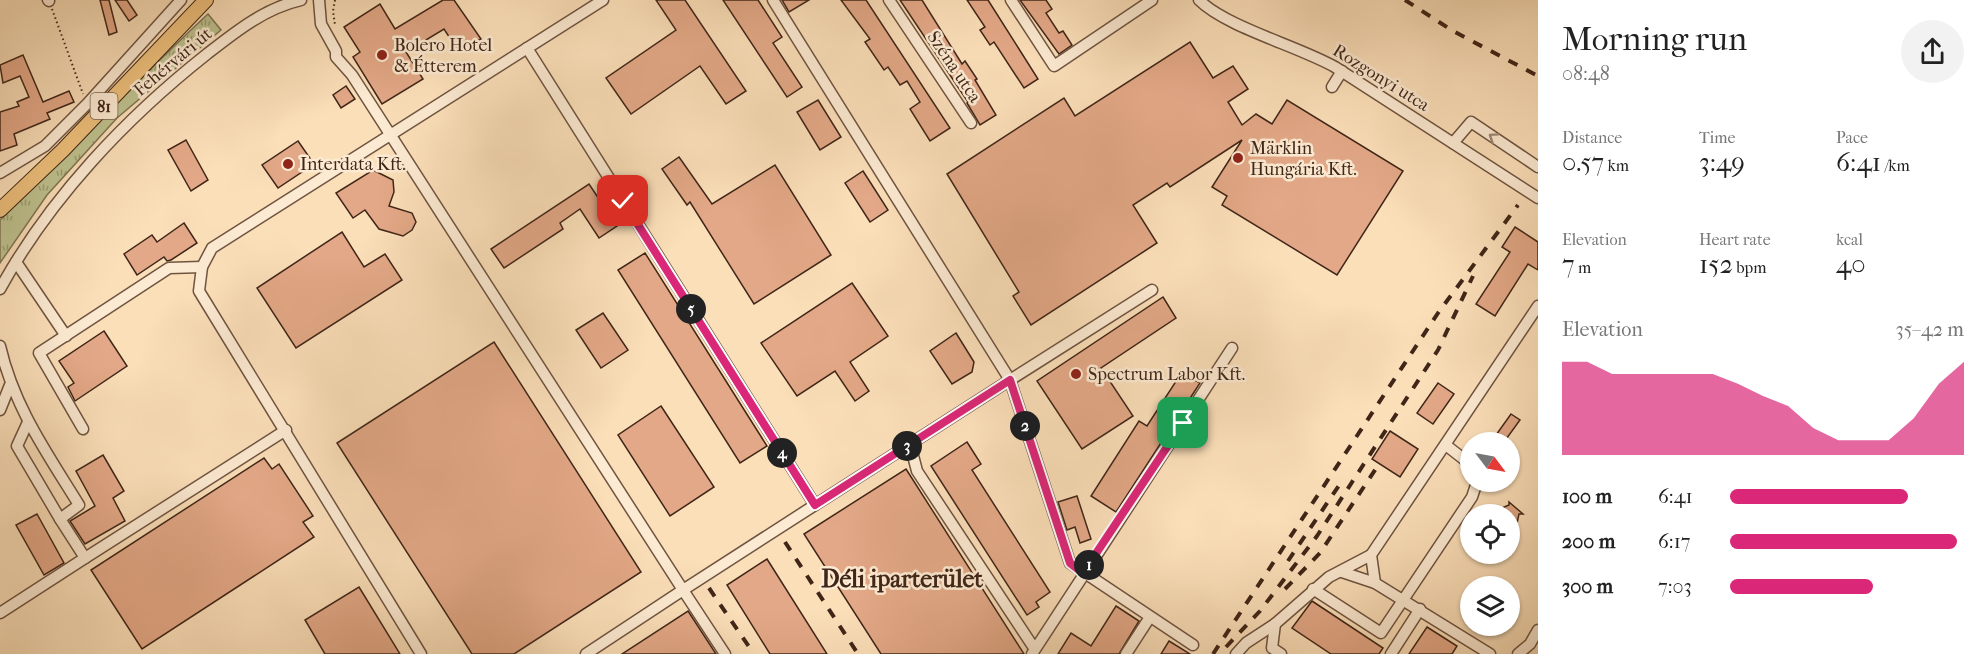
<!DOCTYPE html>
<meta charset="utf-8">
<style>
:root{--surface:#fff;--page:#f2f2f2;--text:#222;--muted:#767676;--accent:#db2777}
body{margin:0;font-family:"IM FELL French Canon",serif;background:var(--page);color:var(--text);height:100vh;display:flex;flex-direction:column;font-size:22px;white-space:nowrap}
*{box-sizing:border-box;margin:0}
p{font-size:20px;color:var(--muted)}
.icon{flex:none;width:33px;height:33px;fill:none;stroke:currentColor;stroke-width:2;stroke-linecap:round;stroke-linejoin:round}
.map{position:relative;flex:1;overflow:hidden}
.side{display:flex;flex-direction:column;background:var(--surface);width:450px}
.side>*{flex:none}
.needle{width:39px;rotate:122deg}
.buttons{position:absolute;left:1460px;top:432px;display:grid;gap:12px}
.buttons a{display:grid;place-items:center;width:60px;height:60px;border-radius:50%;background:var(--surface);box-shadow:0 2px 4px #0004;font-size:30px}
.pin{position:absolute;display:grid;place-items:center;width:51px;height:51px;color:#fff;margin:-26px;border-radius:12px;box-shadow:0 3px 9px #0006}
.km{position:absolute;width:30px;height:30px;margin:-15px;border-radius:50%;background:#222;color:#fff;font-size:16px;line-height:30px;text-align:center}
.round{display:grid;place-items:center;flex:none;width:63px;height:63px;border-radius:32px;background:var(--page)}
.summary{display:flex;align-items:center;justify-content:space-between;height:102px;padding:0 24px}
h1{font-size:33px;font-weight:600;line-height:45px}
.metrics{display:grid;grid-template-columns:repeat(3,1fr);gap:9px;height:102px;padding:6px 24px}
.metrics div{display:grid;align-content:center}
.metrics b{font-size:26px;font-weight:600}
.metrics small{font-size:16px;font-weight:400}
.metrics p{font-size:16px}
.chart{height:168px;padding:12px 24px}
.chart p{display:flex;justify-content:space-between}
.chart svg{width:100%;height:108px;margin-top:6px;fill:var(--accent);opacity:.7}
ul{padding:0 24px;list-style:none;font-size:20px}
li{display:grid;grid-template-columns:96px 72px 1fr;align-items:center;height:45px}
li i{height:15px;border-radius:8px;background:var(--accent)}
main{display:flex;flex:1;min-height:0}
.map>svg:first-child{display:block}
</style>
<main>
<div class="map">
<svg width="1538" height="654" viewBox="0 0 1538 654">
<defs>
<pattern id="grass-tufts" width="24" height="20" patternUnits="userSpaceOnUse" patternTransform="scale(1.5)"><rect width="24" height="20" fill="#bec28f"/><path d="M3 7l-1-3M5 7V3M7 7l1-3M15 17l-1-3M17 17v-4M19 17l1-3" fill="none" stroke="#9c9d74"/></pattern>
</defs>
<rect width="100%" height="100%" fill="#fbdfb9"/>
<filter id="stains"><feTurbulence type="fractalNoise" baseFrequency=".00333" numOctaves="4"/><feColorMatrix values="0 0 0 0 .2 0 0 0 0 .09 0 0 0 0 .02 0 0 0 .5 -.17"/></filter>
<radialGradient id="worn" r=".72"><stop offset=".6" stop-color="#630" stop-opacity="0"/><stop offset="1" stop-color="#630" stop-opacity=".3"/></radialGradient>
<path fill="url(#grass-tufts)" stroke="#7f7454" stroke-width="1.5" d="M208,14L221,30L117,118L47,195L0,263V220C71,152 136,80 208,14Z"/>
<g fill="#e3a887" stroke="#402618" stroke-width="1.5">
<path d="M100,0H109L117,32L109,35Z"/>
<path d="M115,0H127L137,15L129,21Z"/>
<path d="M443,0H454L481,39L459,52L444,29L406,52L423,79L382,104L353,57L360,52L344,27L380,4L395,29Z"/>
<path d="M656,0H685L746,91L726,104L700,66L631,114L606,78L676,30Z"/>
<path d="M723,0H758L782,37L773,43L802,87L787,97Z"/>
<path d="M782,0H809L789,12Z"/>
<path d="M841,0H866L950,128L930,141L910,109L920,102L907,81L900,85L888,67L884,70L865,42L870,39Z"/>
<path d="M900,0H922L962,64L965,61L977,79L975,80L996,115L980,125L967,103L968,102Z"/>
<path d="M967,0H988L1038,79L1024,88L994,42L990,45L980,30L985,27Z"/>
<path d="M1020,0H1046L1052,9L1046,13L1059,33L1063,31L1072,45L1059,54Z"/>
<path d="M1190,42L1213,78L1233,66L1248,89L1228,102L1242,125L1256,114L1272,124L1287,100L1403,171L1337,275L1222,205L1227,196L1212,187L1242,140L1170,187L1167,183L1133,205L1157,243L1031,325L1013,296L1019,292L947,174L1064,98L1075,116Z"/>
<path d="M23,55L43,102L69,91L74,102L47,113L50,119L14,134L17,145L0,151V112L19,106L17,102L29,97L20,76L3,83L0,65Z"/>
<path d="M346,86L355,99L341,108L333,95Z"/>
<path d="M818,100L841,137L820,150L797,112Z"/>
<path d="M186,140L208,180L191,191L168,150Z"/>
<path d="M298,141L314,164L278,188L262,165Z"/>
<path d="M679,157L712,204L775,165L831,255L754,304L690,202L687,205L662,169Z"/>
<path d="M373,170L393,180L394,192L389,206L412,213L416,222L412,230L403,236L379,229L365,210L353,218L336,193Z"/>
<path d="M863,171L888,210L870,222L845,183Z"/>
<path d="M589,184L617,226L599,238L580,209L560,223L563,229L504,268L491,249Z"/>
<path d="M184,223L197,243L171,260L167,261L164,257L137,275L124,254L152,235L157,242Z"/>
<path d="M1515,227L1538,242V270L1528,264L1495,316L1476,304L1510,252L1502,247Z"/>
<path d="M342,232L364,267L385,254L402,280L296,348L257,288Z"/>
<path d="M645,253L767,446L740,463L618,270Z"/>
<path d="M852,283L888,336L850,362L869,391L855,401L835,371L797,396L761,343Z"/>
<path d="M1163,297L1176,318L1101,368L1133,416L1082,449L1037,381Z"/>
<path d="M603,313L628,350L601,368L576,330Z"/>
<path d="M104,331L127,366L75,401L68,387L74,383L59,361Z"/>
<path d="M956,333L974,362L972,372L952,384L930,351Z"/>
<path d="M494,342L641,572L514,654H472L337,443Z"/>
<path d="M1182,372L1200,383L1116,512L1091,496L1139,421L1147,426Z"/>
<path d="M1438,383L1454,394L1433,424L1417,413Z"/>
<path d="M661,406L714,487L670,516L618,435Z"/>
<path d="M1511,414L1520,420L1504,442H1491Z"/>
<path d="M1390,431L1418,449L1400,477L1372,459Z"/>
<path d="M967,442L981,464L972,470L1050,592L1036,602L1039,607L1027,615L931,466Z"/>
<path d="M103,455L124,491L113,498L125,521L85,544L70,521L95,506L76,471Z"/>
<path d="M264,458L272,469L279,464L313,516L303,522L314,537L142,649L91,570Z"/>
<path d="M906,469L1024,654H881L804,534Z"/>
<path d="M1077,496L1091,539L1080,543L1075,527L1067,530L1058,502Z"/>
<path d="M1509,502L1523,514H1519L1517,523L1509,530V514H1488L1509,505Z"/>
<path d="M37,514L64,563L44,575L16,525Z"/>
<path d="M767,559L827,654H770L727,585Z"/>
<path d="M359,587L400,654H325L305,620Z"/>
<path d="M1312,601L1383,648L1379,654H1331L1292,628Z"/>
<path d="M1116,606L1139,621L1119,654H1058L1071,633L1091,646Z"/>
<path d="M688,611L716,654H622Z"/>
<path d="M1427,627L1457,646L1452,654H1409Z"/>
<path d="M1169,641L1190,654H1161Z"/>
</g>
<g fill="none" stroke-linecap="round" stroke-linejoin="round">
<g stroke="#6f5440" stroke-width="13">
<g id="minor">
<path d="M48,0L49,1"/>
<path d="M319,0L321,24L336,51V57L352,75L683,590L815,505"/>
<path d="M889,0L971,123"/>
<path d="M1011,0L1054,66L1152,0"/>
<path d="M1199,0C1226,27 1298,46 1335,67L1538,198"/>
<path d="M527,48L815,505L1010,380L773,0"/>
<path d="M1332,87L1342,71"/>
<path d="M1453,143L1471,122L1538,167"/>
<path d="M0,173L45,146L87,104L181,0"/>
<path d="M16,262L66,336"/>
<path d="M0,289C50,198 126,118 207,54C235,32 265,8 301,0"/>
<path d="M1152,290L1010,380L1070,563L1193,645"/>
<path d="M0,346C14,407 47,453 79,505L60,519L85,558L0,613"/>
<path d="M0,410L10,385"/>
<path d="M28,422L17,446L60,519"/>
<path d="M83,429L39,353L169,268L202,267"/>
<path d="M910,444L917,471L1034,648"/>
<path d="M1447,446L1470,464"/>
<path d="M85,558L286,430"/>
<path d="M1342,572L1375,583"/>
<path d="M1313,589L1381,633L1472,497L1477,482"/>
<path d="M1275,624L1272,648L1281,654"/>
<path d="M421,654L199,291L202,267L212,248L603,0"/>
<path d="M586,654L683,590L725,654"/>
<path d="M1032,654L1232,348"/>
<path d="M1126,654L1150,617"/>
<path d="M1236,654L1246,643L1275,624L1329,577L1371,555"/>
<path d="M1391,654L1420,609"/>
<path d="M1490,654L1375,583L1371,555L1538,306"/>
<path d="M1518,654L1530,644L1538,630"/>
</g>
</g>
<g stroke="#402618" stroke-width="16">
<path id="major" d="M0,210L63,150L206,0"/>
</g>
<g stroke="#402618" stroke-width="2" stroke-dasharray="1.5 3" stroke-linecap="butt">
<path d="M335,0L333,11L335,25"/>
<path d="M52,9L83,94"/>
</g>
<use href="#minor" stroke="#fcead2" stroke-width="10"/>
<use href="#major" stroke="#eec07c" stroke-width="14"/>
<g stroke="#402618" stroke-width="4" stroke-dasharray="10 10" stroke-linecap="butt">
<path d="M1405,0L1453,31L1538,76"/>
<path d="M785,542L858,654"/>
<path d="M1288,561L1340,484"/>
<path d="M709,588L754,654"/>
<path d="M1285,589L1320,553L1377,467"/>
<path d="M1226,647L1260,611L1317,536L1438,350L1473,276"/>
<path d="M1213,654L1438,313L1518,205"/>
</g>
</g>
<defs><path id="oneway-chevron" d="M-2-3.5L2.5 0L-2 3.5" fill="none" stroke-width="1.6" stroke-linecap="round" stroke-linejoin="round" transform="scale(1.5)"/></defs>
<use stroke="#9e8875" href="#oneway-chevron" transform="translate(1493 137) rotate(-146)"/>
<g fill="none" stroke-linecap="round" stroke-linejoin="round">
<g stroke="#fff" stroke-width="12">
<path id="route" d="M623,201L815,505L1010,380L1070,563L1083,573L1183,423"/>
</g>
<use href="#route" stroke="#db2777" stroke-width="8"/>
</g>
<g fill="#8f2418" stroke="#fcead2" stroke-width="2">
<circle cx="382" cy="55" r="6"/>
<circle cx="1238" cy="158" r="6"/>
<circle cx="288" cy="164" r="6"/>
<circle cx="1076" cy="374" r="6"/>
</g>
<g text-anchor="middle" dominant-baseline="central" stroke-width="5" stroke-linejoin="round" paint-order="stroke">
<rect fill="#fcead2" stroke="#786150" stroke-width="1.5" x="90.5" y="93" width="27" height="26" rx="4.5"/>
<g font-size="16" font-weight="bold" fill="#402618">
<text x="104" y="106">81</text>
</g>
<g font-size="18" fill="#402618" stroke="#fcead2" text-anchor="start">
<text x="394" y="45">Bolero Hotel<tspan x="394" dy="21">&amp; Étterem</tspan></text>
<text x="1250" y="148">Märklin<tspan x="1250" dy="21">Hungária Kft.</tspan></text>
<text x="300" y="164">Interdata Kft.</text>
<text x="1088" y="374">Spectrum Labor Kft.</text>
</g>
<g font-size="18" fill="#402618" stroke="#fcead2">
<text transform="translate(173 62) rotate(-40)">Fehérvári út</text>
<text transform="translate(954 67) rotate(56)">Széna utca</text>
<text transform="translate(1381 78) rotate(32)">Rozgonyi utca</text>
</g>
<g font-size="24" font-weight="bold" fill="#402618" stroke="#fcead2">
<text x="902" y="579">Déli iparterület</text>
</g>
</g>
<rect width="100%" height="100%" filter="url(#stains)"/>
<rect width="100%" height="100%" fill="url(#worn)"/>
</svg>
<div class="buttons">
<a><svg class="needle" viewBox="-14 -14 28 28"><path d="M0-13l5 13h-10z" fill="#e53935"/><path d="M0 13l5-13h-10z" fill="#767676"/></svg></a>
<a><svg class="icon" aria-label="locate" viewBox="0 0 24 24"><circle cx="12" cy="12" r="6"/><path d="M12 2v4M12 18v4M2 12h4M18 12h4"/></svg></a>
<a><svg class="icon" aria-label="layers" viewBox="0 0 24 24"><path d="M12 4l9 5-9 5-9-5zM3 14l9 5 9-5"/></svg></a>
</div>
<div class="pin" style="left:1183px;top:423px;background:#1e9e55"><svg class="icon" aria-label="arrive" viewBox="0 0 24 24"><path d="M6 21V4h12l-3 4 3 4H6"/></svg></div>
<div class="pin" style="left:623px;top:201px;background:#d93025"><svg class="icon" aria-label="check" viewBox="0 0 24 24"><path d="M5 12l5 5 9-10"/></svg></div>
<b class="km" style="left:1089px;top:565px">1</b>
<b class="km" style="left:1025px;top:426px">2</b>
<b class="km" style="left:907px;top:446px">3</b>
<b class="km" style="left:782px;top:453px">4</b>
<b class="km" style="left:691px;top:309px">5</b>
</div>
<section class="side">
<div class="summary"><div><h1>Morning run</h1><p>08:48</p></div><a class="round"><svg class="icon" aria-label="share" viewBox="0 0 24 24"><path d="M12 15V3M7 8l5-5 5 5M5 13v7h14v-7"/></svg></a></div>
<div class="metrics">
<div><p>Distance</p><b>0.57<small> km</small></b></div>
<div><p>Time</p><b>3:49</b></div>
<div><p>Pace</p><b>6:41<small> /km</small></b></div>
</div>
<div class="metrics">
<div><p>Elevation</p><b>7<small> m</small></b></div>
<div><p>Heart rate</p><b>152<small> bpm</small></b></div>
<div><p>kcal</p><b>40</b></div>
</div>
<div class="chart"><p><span>Elevation</span>35–42 m</p>
<svg viewBox="0 0 160 44" preserveAspectRatio="none"><path d="M0 44V6L10 6L20 11L30 11L40 11L50 11L60 11L70 15L80 20L90 24L100 33L110 38L120 38L130 38L140 29L150 15L160 6V44z"/></svg>
</div>
<ul>
<li><b>100 m</b>6:41<i style="width:76%"></i></li>
<li><b>200 m</b>6:17<i style="width:97%"></i></li>
<li><b>300 m</b>7:03<i style="width:61%"></i></li>
</ul>
</section>
</main>
